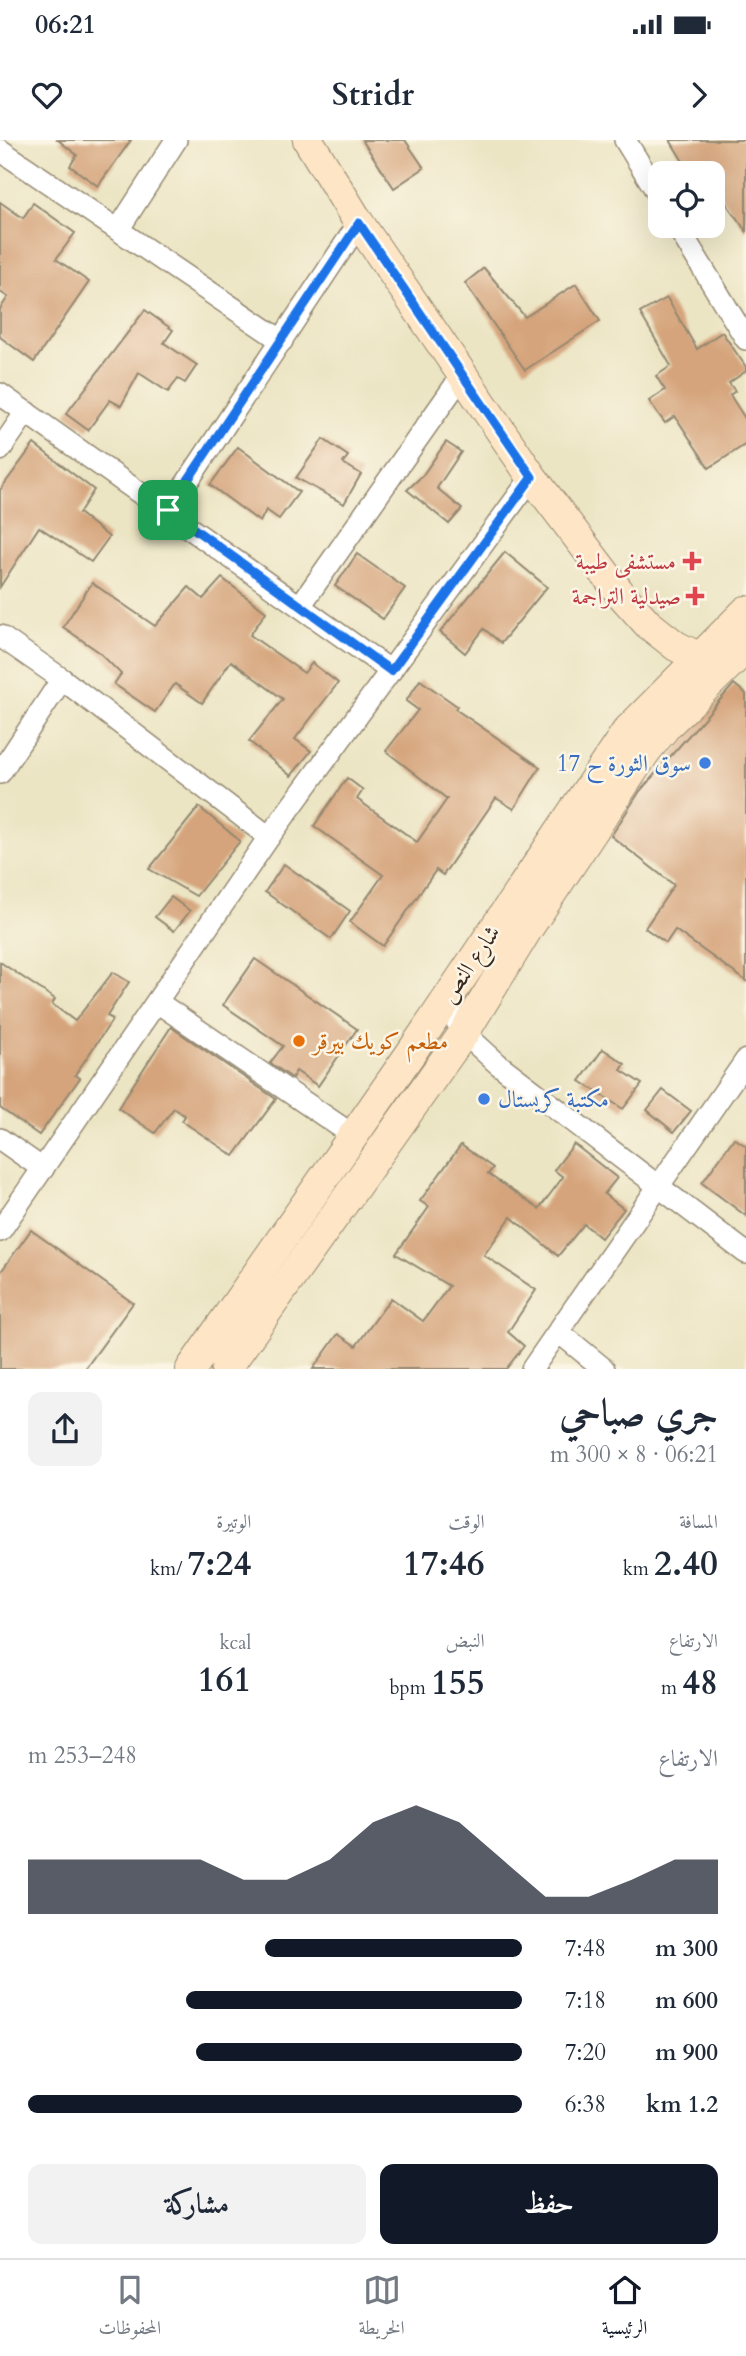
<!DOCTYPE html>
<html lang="ar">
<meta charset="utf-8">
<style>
:root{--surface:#fff;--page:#f2f2f3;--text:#1f2937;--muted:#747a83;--line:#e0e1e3;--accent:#111827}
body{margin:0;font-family:Cardo,Amiri,serif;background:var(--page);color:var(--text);direction:rtl;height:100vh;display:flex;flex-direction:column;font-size:26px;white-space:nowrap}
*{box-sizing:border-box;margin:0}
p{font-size:23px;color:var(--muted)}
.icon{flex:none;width:38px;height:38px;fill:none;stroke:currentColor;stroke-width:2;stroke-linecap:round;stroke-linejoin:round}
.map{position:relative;height:1229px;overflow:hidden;direction:ltr}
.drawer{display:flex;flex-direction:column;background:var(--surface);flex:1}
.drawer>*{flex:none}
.tools{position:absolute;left:648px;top:21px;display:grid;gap:14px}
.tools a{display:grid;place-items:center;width:77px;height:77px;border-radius:14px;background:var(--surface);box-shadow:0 7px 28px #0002;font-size:35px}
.pin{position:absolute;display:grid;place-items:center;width:60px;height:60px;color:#fff;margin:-30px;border-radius:14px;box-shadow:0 4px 10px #0006}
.round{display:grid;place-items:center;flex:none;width:74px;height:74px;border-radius:14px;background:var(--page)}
.headline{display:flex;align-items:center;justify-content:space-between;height:119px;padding:0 28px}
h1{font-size:38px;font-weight:700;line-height:52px}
.figures{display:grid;grid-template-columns:repeat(3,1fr);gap:10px;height:119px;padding:7px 28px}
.figures div{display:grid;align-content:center}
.figures b{font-size:35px;font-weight:700}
.figures small{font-size:19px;font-weight:400}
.figures p{font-size:19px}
.chart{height:196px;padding:14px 28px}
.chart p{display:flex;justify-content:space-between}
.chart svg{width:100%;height:126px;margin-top:7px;fill:var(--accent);opacity:.7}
.button{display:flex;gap:14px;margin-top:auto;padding:14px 28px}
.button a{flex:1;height:80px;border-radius:14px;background:var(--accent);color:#fff;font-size:28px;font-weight:700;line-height:80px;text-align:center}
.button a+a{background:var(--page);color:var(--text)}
ul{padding:0 28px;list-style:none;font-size:23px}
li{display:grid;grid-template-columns:112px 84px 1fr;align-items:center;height:52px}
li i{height:18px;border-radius:9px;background:var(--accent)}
.status{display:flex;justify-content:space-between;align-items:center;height:49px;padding:0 35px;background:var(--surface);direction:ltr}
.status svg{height:19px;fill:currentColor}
header{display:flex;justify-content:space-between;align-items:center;height:91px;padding:0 28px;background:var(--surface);font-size:32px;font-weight:700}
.dock{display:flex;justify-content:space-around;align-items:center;height:98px;border-top:2px solid var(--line);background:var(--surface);font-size:19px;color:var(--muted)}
.dock a{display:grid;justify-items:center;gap:4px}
.dock .selected{color:var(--accent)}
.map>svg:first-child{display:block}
</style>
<div class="status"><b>06:21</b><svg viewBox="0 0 49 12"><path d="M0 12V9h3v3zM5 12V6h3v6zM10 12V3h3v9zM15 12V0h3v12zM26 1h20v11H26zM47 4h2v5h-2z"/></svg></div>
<header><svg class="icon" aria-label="forward" viewBox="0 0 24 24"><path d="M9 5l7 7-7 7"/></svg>Stridr<svg class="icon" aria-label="heart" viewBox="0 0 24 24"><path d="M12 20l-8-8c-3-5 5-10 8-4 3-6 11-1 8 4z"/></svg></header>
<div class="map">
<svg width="746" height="1229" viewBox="0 0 746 1229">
<rect width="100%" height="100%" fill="#fcf5e5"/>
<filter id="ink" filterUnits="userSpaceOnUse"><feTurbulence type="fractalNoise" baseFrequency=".0143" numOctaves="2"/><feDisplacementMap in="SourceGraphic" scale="14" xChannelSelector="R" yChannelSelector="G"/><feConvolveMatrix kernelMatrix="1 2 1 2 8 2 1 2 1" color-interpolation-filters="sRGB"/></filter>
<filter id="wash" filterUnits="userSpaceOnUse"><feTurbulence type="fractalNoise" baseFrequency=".00686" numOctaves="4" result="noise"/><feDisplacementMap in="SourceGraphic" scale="28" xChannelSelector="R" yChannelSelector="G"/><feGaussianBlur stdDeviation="1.57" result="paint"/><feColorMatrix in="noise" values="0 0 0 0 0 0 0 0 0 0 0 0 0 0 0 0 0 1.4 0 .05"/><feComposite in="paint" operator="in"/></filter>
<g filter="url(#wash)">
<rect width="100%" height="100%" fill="#ece5c4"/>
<g id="blocks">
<g fill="#d5a47b">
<path d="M58,0H131L98,46L70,26L77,15Z"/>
<path d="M362,0H405L424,28L394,48Z"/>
<path d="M670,0H746V91L712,44V33H690Z"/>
<path d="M0,62L23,78L33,63L75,93L56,119L89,142L34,222L0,197V169L8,157L0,152Z"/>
<path d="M484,128L525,177L576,144L600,181L525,230L465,143Z"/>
<path d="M667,158L697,209L722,192L746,227V231L729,243L735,251L730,255L746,280V304L709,328L675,276L665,283L649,261L665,250L656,236L671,226L640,173Z"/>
<path d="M145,170L173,190L164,203L197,225L185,243L178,239L168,252L139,233L121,266L110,260L88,290L66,274Z"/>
<path d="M323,299L348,316L343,323L361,334L344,364L296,338Z"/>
<path d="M446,302L461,312L437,348L462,369L449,384L407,350L422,336Z"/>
<path d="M34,304L94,350L79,373L109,397L91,422L39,387L0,447V350Z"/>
<path d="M238,307L299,352L279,379L266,370L260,382L210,345Z"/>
<path d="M505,412L547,447L501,503L484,489L465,513L440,492Z"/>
<path d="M357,414L405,448L383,479L335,446Z"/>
<path d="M222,438L266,472L250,495L304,533L312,523L338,543L295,599L311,611L291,636L249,601L283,559L231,521L202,563L175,544L155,572L114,544L121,534L99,512L63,487L92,443L155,486L189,447L203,459Z"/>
<path d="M420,540L457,566L455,569L540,627L514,669L496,658L443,735L436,730L383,806L350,782L383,735L314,686L347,638L363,650L357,659L417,702L447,659L386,611L418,570L406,561Z"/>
<path d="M734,544L746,554V841L675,790L666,803L645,788L674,745L611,696L640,651Z"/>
<path d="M199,667L240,701L196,756L149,729Z"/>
<path d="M284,724L350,771L331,799L265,752Z"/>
<path d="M171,757L190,771L174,791L155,777Z"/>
<path d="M255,819L357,889L318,946L296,931L292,938L270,923L283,906L223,865Z"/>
<path d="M0,822L55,859L52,864L75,881L113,832L129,842L107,876L113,879L75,935L80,938L39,995L0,968Z"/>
<path d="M171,887L276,959L234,1016L182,981L185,976L174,968L155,993L118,968Z"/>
<path d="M603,909L625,924L621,930L642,944L623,969L580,941Z"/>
<path d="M663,950L691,971L674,992L647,970Z"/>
<path d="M734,998L746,1006V1076L702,1043Z"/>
<path d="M574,1004L617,1038L604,1054L624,1069L601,1098L584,1084L558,1116L511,1077L484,1115L536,1150L508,1192L524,1206L506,1229H313L338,1194L356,1206L391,1158L423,1181L449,1146L396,1114L429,1067L420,1061L461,1005L493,1028L488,1034L539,1069L563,1037L554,1030Z"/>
<path d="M31,1090L133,1163L85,1229H0V1133Z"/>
</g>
</g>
</g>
<g filter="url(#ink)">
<use href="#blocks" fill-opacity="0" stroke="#948871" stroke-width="2"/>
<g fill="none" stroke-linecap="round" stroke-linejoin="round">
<g stroke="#948871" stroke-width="24">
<g id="street">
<path d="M625,0L660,57"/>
<path d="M0,10L282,201"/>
<path d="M677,86L746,199"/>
<path d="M118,90L176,0"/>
<path d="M0,254L391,531"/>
<path d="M0,310L26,272"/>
<path d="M168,371L359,83"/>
<path d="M300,466L463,234"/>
<path d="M0,496L62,539L269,697"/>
<path d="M0,633L62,539"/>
<path d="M157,862L354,996"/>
<path d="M444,862L464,893L498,924L746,1113"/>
<path d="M0,999L43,1029"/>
<path d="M0,1091L269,697L532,337"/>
<path d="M560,1193L604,1229"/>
<path d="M532,1229L746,920"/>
</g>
</g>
<g stroke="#948871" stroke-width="32">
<g id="secondary">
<path d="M308,0L359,83L532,337L620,453L648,484L676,506L698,517L716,519"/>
<path d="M191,1229L413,910L627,591L746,471"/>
<path d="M226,1229L464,893L527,790L646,611L668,584L746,508"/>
</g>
</g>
<use href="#street" stroke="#fff" stroke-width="21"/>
<use href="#secondary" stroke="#fde5c5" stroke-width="30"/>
</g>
</g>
<g fill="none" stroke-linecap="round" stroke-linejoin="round" filter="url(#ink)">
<g stroke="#fff" stroke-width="14">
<path id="route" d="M359,83L532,337L391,531L168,370Z"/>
</g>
<use href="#route" stroke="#1a73e8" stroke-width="9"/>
</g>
<g fill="#e0444e" stroke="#fcf5e5" stroke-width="2.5">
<path d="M688.5 410.5h7v7h7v7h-7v7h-7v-7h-7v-7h7z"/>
<path d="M691.5 445.5h7v7h7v7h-7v7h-7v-7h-7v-7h7z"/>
</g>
<g fill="#3f7fe0" stroke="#fcf5e5" stroke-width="2.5">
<circle cx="705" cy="623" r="7"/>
<circle cx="484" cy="959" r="7"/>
</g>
<circle fill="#e8710a" stroke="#fcf5e5" stroke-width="2.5" cx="299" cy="901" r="7"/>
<g text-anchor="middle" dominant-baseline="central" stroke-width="5" stroke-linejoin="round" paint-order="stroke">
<g font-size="23" fill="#be3a42" stroke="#fcf5e5" text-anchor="end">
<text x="676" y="421">مستشفى طيبة</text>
<text x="681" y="456">صيدلية التراجمة</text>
</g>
<g font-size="23" fill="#366cbe" stroke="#fcf5e5" text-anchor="end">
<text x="691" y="623">سوق الثورة ح 17</text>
<text x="498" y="959" text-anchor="start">مكتبة كريستال</text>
</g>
<g font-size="23" fill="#3b2a1e" stroke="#fcf5e5">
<text transform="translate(470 824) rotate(-56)">شارع النص</text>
</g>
<g font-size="23" fill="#c56008" stroke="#fcf5e5" text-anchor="start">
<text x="313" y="901">مطعم كويك بيرقر</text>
</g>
</g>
</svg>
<div class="tools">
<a><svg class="icon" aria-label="locate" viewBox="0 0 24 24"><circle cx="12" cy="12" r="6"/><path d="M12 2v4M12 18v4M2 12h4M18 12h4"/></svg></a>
</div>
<div class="pin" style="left:168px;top:370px;background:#1e9e55"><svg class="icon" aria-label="arrive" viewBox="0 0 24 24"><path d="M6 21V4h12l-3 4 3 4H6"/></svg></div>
</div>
<section class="drawer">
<div class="headline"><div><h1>جري صباحي</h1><p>06:21 · 8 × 300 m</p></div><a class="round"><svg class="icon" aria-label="share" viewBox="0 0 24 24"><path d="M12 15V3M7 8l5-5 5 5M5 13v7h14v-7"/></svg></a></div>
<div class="figures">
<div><p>المسافة</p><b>2.40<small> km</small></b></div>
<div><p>الوقت</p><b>17:46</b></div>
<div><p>الوتيرة</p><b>7:24<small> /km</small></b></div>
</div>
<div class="figures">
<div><p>الارتفاع</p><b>48<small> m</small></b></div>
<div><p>النبض</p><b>155<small> bpm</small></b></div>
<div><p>kcal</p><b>161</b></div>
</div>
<div class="chart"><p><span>الارتفاع</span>248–253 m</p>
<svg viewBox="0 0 160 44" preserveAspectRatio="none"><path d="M0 44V25L10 25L20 25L30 25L40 25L50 32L60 32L70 25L80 12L90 6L100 12L110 25L120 38L130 38L140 32L150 25L160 25V44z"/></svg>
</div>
<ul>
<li><b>300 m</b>7:48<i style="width:52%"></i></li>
<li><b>600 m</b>7:18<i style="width:68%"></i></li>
<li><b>900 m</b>7:20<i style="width:66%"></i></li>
<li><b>1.2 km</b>6:38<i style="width:100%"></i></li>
</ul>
<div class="button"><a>حفظ</a><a>مشاركة</a></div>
</section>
<nav class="dock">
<a class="selected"><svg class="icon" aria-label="home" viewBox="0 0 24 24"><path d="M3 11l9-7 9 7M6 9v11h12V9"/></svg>الرئيسية</a>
<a><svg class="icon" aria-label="map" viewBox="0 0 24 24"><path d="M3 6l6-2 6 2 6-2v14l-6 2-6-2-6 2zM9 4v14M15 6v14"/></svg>الخريطة</a>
<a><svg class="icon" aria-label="saved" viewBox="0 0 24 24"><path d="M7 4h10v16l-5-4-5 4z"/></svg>المحفوظات</a>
</nav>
